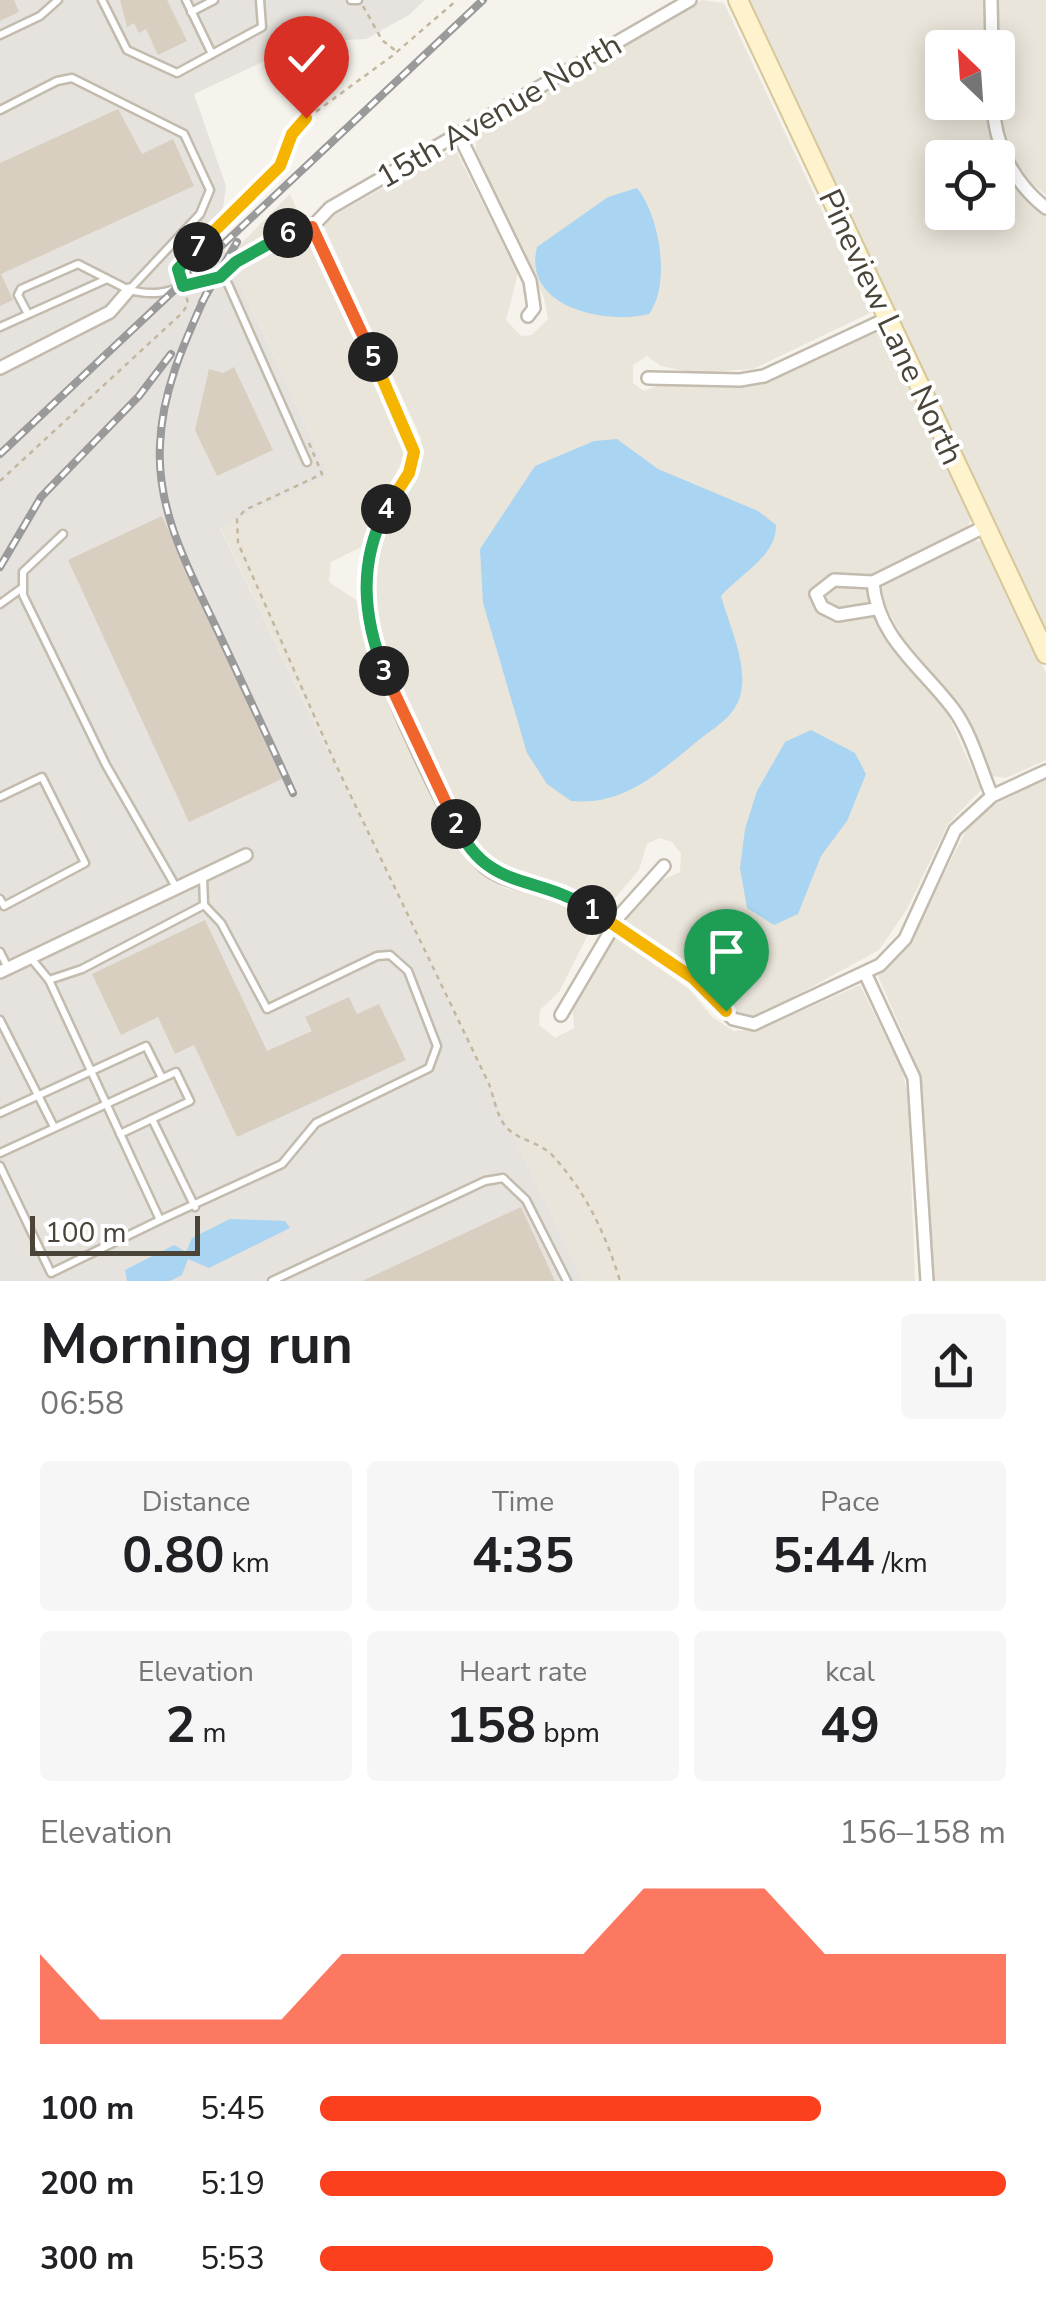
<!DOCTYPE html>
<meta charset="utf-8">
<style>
:root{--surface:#fff;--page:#f6f6f6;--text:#202124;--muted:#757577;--accent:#fc3f1d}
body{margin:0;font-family:"Nunito Sans",sans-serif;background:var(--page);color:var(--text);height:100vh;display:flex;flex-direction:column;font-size:38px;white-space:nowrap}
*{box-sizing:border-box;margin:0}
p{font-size:32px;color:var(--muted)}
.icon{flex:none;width:55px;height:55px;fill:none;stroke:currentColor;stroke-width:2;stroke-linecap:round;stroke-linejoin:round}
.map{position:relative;height:1281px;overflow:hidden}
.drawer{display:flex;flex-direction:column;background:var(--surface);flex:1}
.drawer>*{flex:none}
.needle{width:65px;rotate:335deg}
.controls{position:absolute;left:925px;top:30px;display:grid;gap:20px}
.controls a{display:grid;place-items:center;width:90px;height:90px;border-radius:10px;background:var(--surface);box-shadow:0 5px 25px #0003;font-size:50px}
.scale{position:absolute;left:30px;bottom:25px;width:170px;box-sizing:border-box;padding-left:10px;border:5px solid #4b4439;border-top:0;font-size:28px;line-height:35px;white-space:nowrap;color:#4b4439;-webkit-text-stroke:8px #fff;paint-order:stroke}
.pin{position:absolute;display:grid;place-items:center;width:85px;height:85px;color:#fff;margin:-102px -42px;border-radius:50% 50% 50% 0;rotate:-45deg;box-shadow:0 0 10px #0007}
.pin .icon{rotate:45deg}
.km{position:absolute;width:50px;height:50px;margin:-25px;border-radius:50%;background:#222;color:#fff;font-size:28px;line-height:50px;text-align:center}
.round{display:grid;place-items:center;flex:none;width:105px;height:105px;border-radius:10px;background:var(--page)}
.summary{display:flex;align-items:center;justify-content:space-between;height:170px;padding:0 40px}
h1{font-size:55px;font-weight:700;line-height:75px}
.figures{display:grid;grid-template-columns:repeat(3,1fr);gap:15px;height:170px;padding:10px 40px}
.figures div{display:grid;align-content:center;border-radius:10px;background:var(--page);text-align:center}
.figures b{font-size:50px;font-weight:700}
.figures small{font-size:28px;font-weight:400}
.figures p{font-size:28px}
.chart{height:280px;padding:20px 40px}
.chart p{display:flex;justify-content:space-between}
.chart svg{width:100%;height:180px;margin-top:10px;fill:var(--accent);opacity:.7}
ul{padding:0 40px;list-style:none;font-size:32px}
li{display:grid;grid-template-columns:160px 120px 1fr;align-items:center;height:75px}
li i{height:25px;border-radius:12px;background:var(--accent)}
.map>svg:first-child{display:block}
</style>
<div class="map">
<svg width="1046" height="1281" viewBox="0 0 1046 1281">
<rect width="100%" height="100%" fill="#f6f3ec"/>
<g fill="#eae5da" fill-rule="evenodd">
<path d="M702,0L724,3L870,313L753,369L693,373L661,366L647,356L633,365V383L644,391L659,385L737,382L879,327L971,519L967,528L878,571L868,595L903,661L944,705L981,790L948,824L907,909L879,950L751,1020L734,1013L703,978L627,924V913L653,884L680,872L681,854L672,842L659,838L647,844L639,870L605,910L567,885L495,867L473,846L384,653L376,624L373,587L380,543L422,461L421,438L322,222L451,150L456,151L518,273L506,320L521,336L532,335L548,319L544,298L476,151V135Z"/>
<path d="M740,0H983L985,47L942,48V102L988,103L993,141L1004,165L1046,210V638ZM942,158H998V212H942Z"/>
<path d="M997,0H1046V195L1025,178L1005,144L998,99Z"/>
<path d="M290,194L407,453L373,514L363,546L331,562L329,582L356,600L373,669L454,842L491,881L507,889L550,896L593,925L559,992L540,1010L539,1025L555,1038L574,1028L572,1000L611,938L618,939L690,990L712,1017L734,1031L761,1029L860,985L902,1070L908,1095L915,1281H584L220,527L329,475L228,257Z"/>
<path d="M973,540L983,542L1046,673V760L1006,778L991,776L908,649L882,598V587L895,573Z"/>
<path d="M1046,777V1281H932L923,1092L918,1068L878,976L909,940L966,831L985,810Z"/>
</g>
<path fill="#e6e2dd" d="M0,0H425L409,15L366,39L305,42L194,94L226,186L219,238L329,475L220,528L584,1281H0Z"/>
<g fill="#a9d4f2">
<path d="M637,188C660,217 671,284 649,314C606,325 522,308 537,247L608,197Z"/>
<path d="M617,439L658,469L758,511L776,525C777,556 739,575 721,596C729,624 745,658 742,687C739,714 718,725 700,739C660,771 626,806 571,801L547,784L527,753L483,603L480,549L535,466L594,441Z"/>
<path d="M811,730L855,753L866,774L847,821L821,856L798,914L774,925L747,908L740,868L745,829L757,791L785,742Z"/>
<path d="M230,1219L285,1221L290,1228L209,1268L188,1259L182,1275L170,1281H127L125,1270L174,1245L186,1252L192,1238Z"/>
</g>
<g fill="#d8cfc1">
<path d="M0,0H14L19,12L0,21Z"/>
<path d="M120,0H167L187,41L158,55L146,29L139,33L134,23L127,27Z"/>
<path d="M118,109L142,154L173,139L194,186L1,274L13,300L0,306V163Z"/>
<path d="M234,367L273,450L217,476L195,430L209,369L223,373Z"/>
<path d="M162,516L284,778L189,822L68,560Z"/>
<path d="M205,920L267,1051L312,1031L305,1017L349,997L357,1014L379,1004L406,1060L237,1137L194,1045L175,1054L158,1017L121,1035L92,974Z"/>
<path d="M521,1207L555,1281H362Z"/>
</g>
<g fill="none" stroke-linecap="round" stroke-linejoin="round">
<g stroke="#c2bbae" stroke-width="11">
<g id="lane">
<path d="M102,0L127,50L177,73L212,54"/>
<path d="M186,0L212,54L262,27L260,0"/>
<path d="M351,0H358"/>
<path d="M191,12L214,0"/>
<path d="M0,35L40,16L58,0"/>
<path d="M0,110L57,81L72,78L184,134L210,190L200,214L129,290L78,264L21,289L18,295L28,314"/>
<path d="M129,290C175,301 179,279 220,277L228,284L307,462"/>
<path d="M0,327L107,279"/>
<path d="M63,534L23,572V595L106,765L176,887"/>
<path d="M0,604L22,588"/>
<path d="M0,797L42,777L85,863L4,906L0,899"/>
<path d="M0,952L8,968"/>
<path d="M49,980L82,969L204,905L203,876"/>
<path d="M0,1020L54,1127"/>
<path d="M0,1113L146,1046L162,1078"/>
<path d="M152,1119L195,1207"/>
<path d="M0,1153L176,1072L190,1101L120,1134"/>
<path d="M0,1166L51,1273L160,1220L49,980L30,957"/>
<path d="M160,1220L282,1164L316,1123L429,1068L437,1046L408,971L390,955L377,956L267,1009L221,923L204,905"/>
<path d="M272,1281L485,1181L503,1178L526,1200L567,1281"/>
</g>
</g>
<g stroke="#c2bbae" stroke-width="16">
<g id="street">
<path d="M690,0L330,208L312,227L414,452C413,477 391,497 381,520C373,536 369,553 367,571C363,594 366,617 372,639C385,683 453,838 484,866C507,887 548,884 576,900L693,978L733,1019L754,1024L880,965L905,939L955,830L992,796L1046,771"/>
<path d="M991,0L992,48"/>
<path d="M993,102C994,145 1013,182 1046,208"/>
<path d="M459,135L530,281L534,308L528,316"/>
<path d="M0,368L110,312L129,290"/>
<path d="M648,378L740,380L764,376L886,319"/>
<path d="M873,582C877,638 923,668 954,710C972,735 980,768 992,796"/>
<path d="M875,609L838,615L822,607L816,594L834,580L873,582L984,527"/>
<path d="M0,972L246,855"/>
<path d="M865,973L914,1078L927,1281"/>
<path d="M561,1015L620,915L664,866"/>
</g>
</g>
<g stroke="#d6c79b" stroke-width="22">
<path id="secondary" d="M738,0L1046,654"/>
</g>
<g stroke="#c4b79f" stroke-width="2.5" stroke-dasharray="5 5" stroke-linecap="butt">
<path d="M363,6L382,40L396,51"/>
<path d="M226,272L270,241L301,230"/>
<path d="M180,277V264L280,166L292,135L306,119L392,56L457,0"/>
<path d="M309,443L322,474L245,510L237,519L238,543L335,763L489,1084C494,1097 497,1118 507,1128C520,1141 540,1142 553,1156C586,1192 606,1235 620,1281"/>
<path d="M0,481L182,313L188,304L186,294"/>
</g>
<use href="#lane" stroke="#fff" stroke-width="6"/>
<use href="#street" stroke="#fff" stroke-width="11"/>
<use href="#secondary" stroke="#fff3cd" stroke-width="18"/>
<g stroke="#9a9a9a" stroke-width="8">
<g id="rail">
<path d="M207,292C185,341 162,390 160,445C156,515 194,579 222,640C246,691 270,742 293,793"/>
<path d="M202,302L237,242"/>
<path d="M0,454L483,0"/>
<path d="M0,567L41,497L139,396L171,354"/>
</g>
</g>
<use href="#rail" stroke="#fff" stroke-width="4" stroke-dasharray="11" stroke-linecap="butt"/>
</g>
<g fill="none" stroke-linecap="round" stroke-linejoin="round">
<g stroke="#fff" stroke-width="20">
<path id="split-1" d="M592,910L693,978L726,1011"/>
</g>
<g stroke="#fff" stroke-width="20">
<path id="split-2" d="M456,824C488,893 536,873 592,910"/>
</g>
<g stroke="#fff" stroke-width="20">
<path id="split-3" d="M384,671L456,824"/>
</g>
<g stroke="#fff" stroke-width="20">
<path id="split-4" d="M384,671C363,616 358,564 386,509"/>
</g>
<g stroke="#fff" stroke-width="20">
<path id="split-5" d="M373,357L414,452L409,473L386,509"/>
</g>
<g stroke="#fff" stroke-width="20">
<path id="split-6" d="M288,233L312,227L373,357"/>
</g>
<g stroke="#fff" stroke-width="20">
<path id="split-7" d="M198,247L178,269L183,286L220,277L236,262L288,233"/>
</g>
<g stroke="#fff" stroke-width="20">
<path id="split-8" d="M198,247L280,166L292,134L306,118"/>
</g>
<use href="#split-1" stroke="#f5b400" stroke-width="12"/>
<use href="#split-2" stroke="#22a559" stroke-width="12"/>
<use href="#split-3" stroke="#f0652b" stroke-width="12"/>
<use href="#split-4" stroke="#22a559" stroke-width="12"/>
<use href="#split-5" stroke="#f5b400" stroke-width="12"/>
<use href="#split-6" stroke="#f0652b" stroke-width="12"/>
<use href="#split-7" stroke="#22a559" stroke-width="12"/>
<use href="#split-8" stroke="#f5b400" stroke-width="12"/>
</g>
<g text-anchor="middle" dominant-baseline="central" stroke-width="8" stroke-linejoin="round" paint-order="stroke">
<g font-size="32" fill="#4b4439" stroke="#fff">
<text transform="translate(499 111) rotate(-30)">15th Avenue North</text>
<text transform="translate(891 327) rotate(65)">Pineview Lane North</text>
</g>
</g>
</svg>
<div class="controls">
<a><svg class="needle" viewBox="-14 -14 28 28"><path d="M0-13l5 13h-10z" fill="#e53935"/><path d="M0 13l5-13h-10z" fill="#757577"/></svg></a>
<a><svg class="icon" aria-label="locate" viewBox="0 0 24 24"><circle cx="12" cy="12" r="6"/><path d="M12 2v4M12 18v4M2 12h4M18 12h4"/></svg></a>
</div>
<div class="scale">100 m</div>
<div class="pin" style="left:726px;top:1011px;background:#1e9e55"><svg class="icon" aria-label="arrive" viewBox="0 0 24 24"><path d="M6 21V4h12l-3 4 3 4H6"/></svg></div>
<div class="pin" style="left:306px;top:118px;background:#d93025"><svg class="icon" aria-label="check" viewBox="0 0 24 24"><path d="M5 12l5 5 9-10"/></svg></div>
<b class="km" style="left:592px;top:910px">1</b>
<b class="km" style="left:456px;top:824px">2</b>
<b class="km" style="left:384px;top:671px">3</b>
<b class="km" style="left:386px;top:509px">4</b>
<b class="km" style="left:373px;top:357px">5</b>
<b class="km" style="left:288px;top:233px">6</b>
<b class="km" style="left:198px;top:247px">7</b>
</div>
<section class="drawer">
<div class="summary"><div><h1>Morning run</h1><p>06:58</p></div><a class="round"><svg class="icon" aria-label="share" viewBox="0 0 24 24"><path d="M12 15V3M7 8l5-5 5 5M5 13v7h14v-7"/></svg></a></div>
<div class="figures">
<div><p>Distance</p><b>0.80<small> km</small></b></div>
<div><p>Time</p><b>4:35</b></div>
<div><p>Pace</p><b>5:44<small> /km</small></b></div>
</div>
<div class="figures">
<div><p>Elevation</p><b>2<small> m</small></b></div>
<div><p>Heart rate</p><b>158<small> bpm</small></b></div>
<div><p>kcal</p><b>49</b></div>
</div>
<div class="chart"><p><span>Elevation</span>156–158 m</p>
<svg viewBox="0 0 160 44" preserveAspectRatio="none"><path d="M0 44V22L10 38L20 38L30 38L40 38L50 22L60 22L70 22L80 22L90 22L100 6L110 6L120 6L130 22L140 22L150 22L160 22V44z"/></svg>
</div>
<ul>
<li><b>100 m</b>5:45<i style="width:73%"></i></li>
<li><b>200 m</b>5:19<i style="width:100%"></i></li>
<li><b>300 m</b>5:53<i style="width:66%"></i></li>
</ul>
</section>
